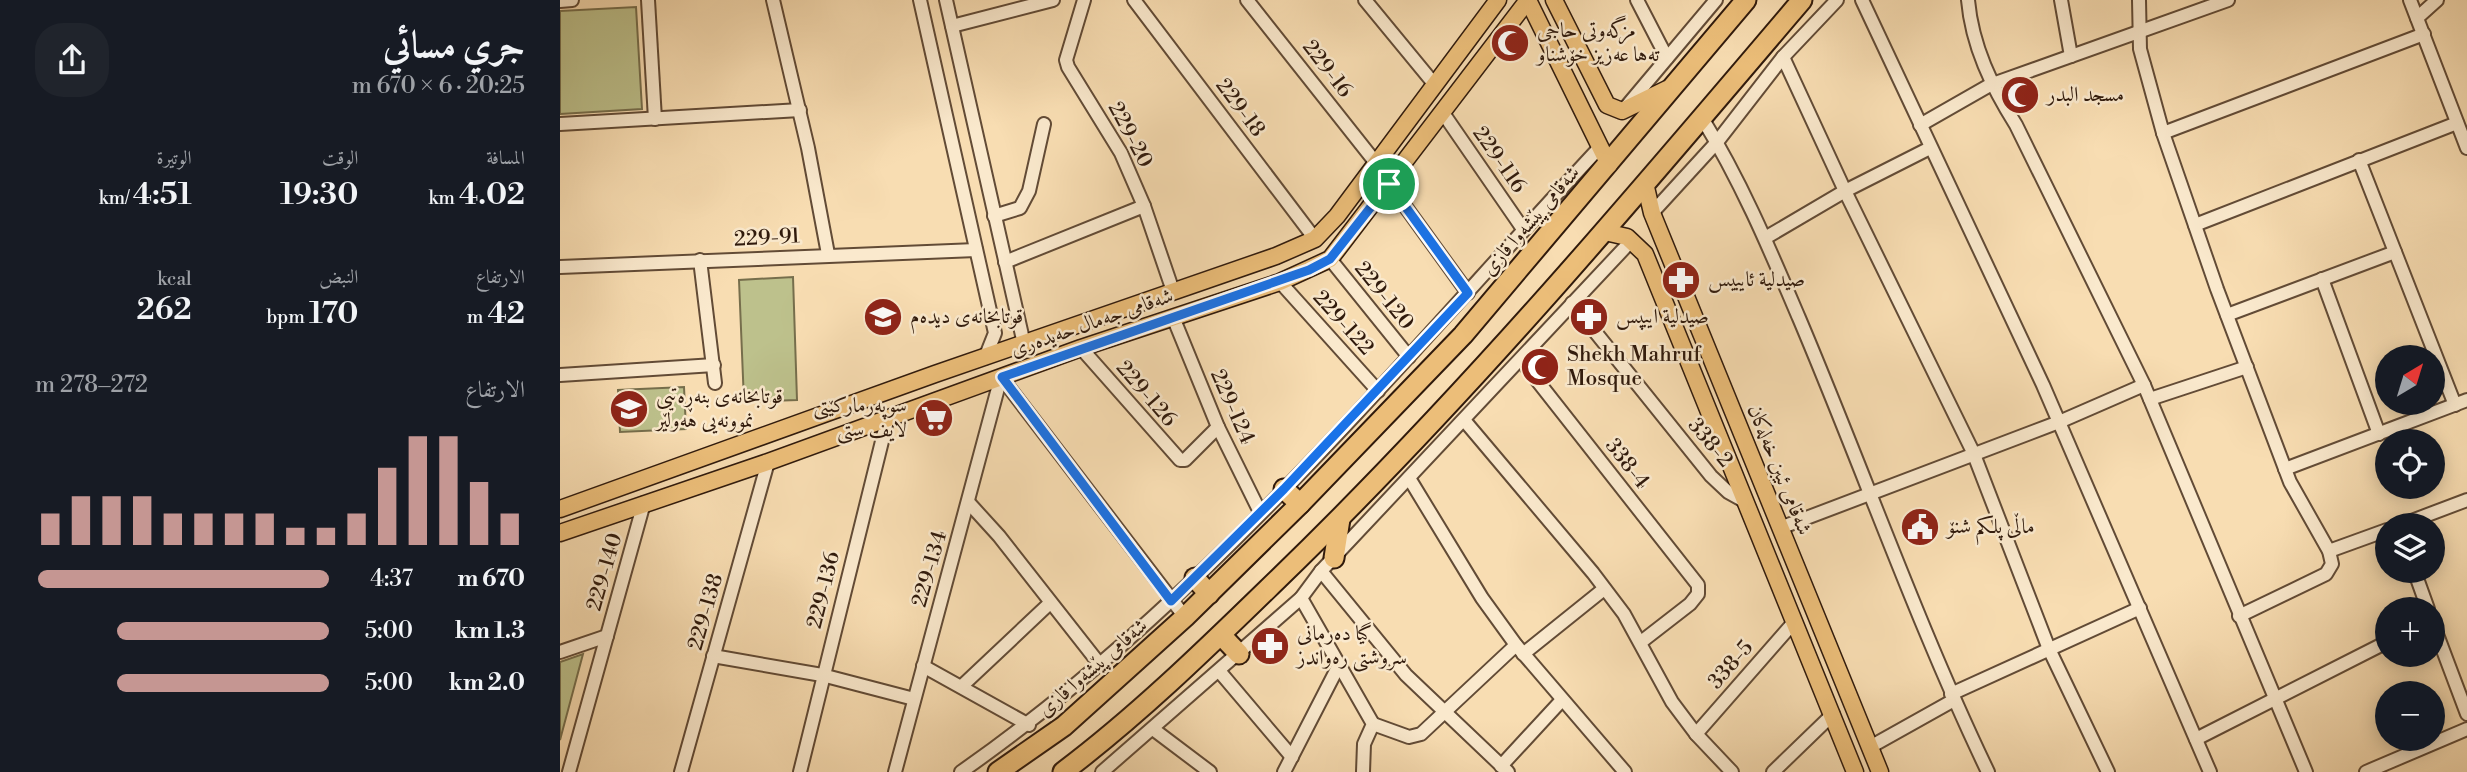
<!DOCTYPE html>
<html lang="ar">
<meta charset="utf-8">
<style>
:root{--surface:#171b24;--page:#20242c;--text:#f1f3f6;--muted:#9ea1a6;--accent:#c59692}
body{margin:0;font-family:"Libre Bodoni",Amiri,serif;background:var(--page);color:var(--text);direction:rtl;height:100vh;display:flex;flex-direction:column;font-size:26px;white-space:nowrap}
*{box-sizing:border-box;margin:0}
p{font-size:23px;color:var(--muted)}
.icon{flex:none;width:38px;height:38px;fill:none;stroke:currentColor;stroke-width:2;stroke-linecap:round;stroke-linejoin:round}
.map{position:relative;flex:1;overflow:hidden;direction:ltr}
.side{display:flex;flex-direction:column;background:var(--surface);width:560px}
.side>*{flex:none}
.needle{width:46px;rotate:38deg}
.buttons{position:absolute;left:1815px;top:345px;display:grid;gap:14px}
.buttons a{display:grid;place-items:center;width:70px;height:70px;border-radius:50%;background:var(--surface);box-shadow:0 4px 18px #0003;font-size:35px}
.pin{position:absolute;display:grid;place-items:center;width:60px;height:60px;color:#fff;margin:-30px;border:4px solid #fff;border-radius:50%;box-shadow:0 2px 7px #0007}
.round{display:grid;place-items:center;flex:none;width:74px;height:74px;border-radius:28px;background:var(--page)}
.overview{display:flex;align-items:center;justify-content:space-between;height:119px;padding:0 35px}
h1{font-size:38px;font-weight:600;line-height:52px}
.stats{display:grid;grid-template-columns:repeat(3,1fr);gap:10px;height:119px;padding:7px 35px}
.stats div{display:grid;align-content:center}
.stats b{font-size:30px;font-weight:600}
.stats small{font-size:19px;font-weight:400}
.stats p{font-size:19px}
.chart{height:196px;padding:14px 35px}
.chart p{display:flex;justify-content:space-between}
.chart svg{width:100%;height:126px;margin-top:7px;stroke:var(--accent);stroke-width:6}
ul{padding:0 35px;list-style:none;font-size:23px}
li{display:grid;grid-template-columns:112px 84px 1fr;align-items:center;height:52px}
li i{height:18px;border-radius:9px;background:var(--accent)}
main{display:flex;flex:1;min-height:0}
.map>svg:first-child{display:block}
</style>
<main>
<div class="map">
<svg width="1907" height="772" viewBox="0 0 1907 772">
<rect width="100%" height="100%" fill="#f8ddb2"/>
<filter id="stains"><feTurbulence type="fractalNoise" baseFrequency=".00286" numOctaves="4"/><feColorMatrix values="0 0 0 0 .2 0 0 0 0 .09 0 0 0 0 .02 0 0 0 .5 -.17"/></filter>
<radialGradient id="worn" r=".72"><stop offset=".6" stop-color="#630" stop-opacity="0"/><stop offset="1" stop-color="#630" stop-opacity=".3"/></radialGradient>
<g fill="#bdc18c" stroke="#766e4c" stroke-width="2">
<path d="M76,7L82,109L0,114V11Z"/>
<path d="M233,277L237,400L184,402L179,280Z"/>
<path d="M124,387L126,429L60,432L58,390Z"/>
<path d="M23,654L0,740V662Z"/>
</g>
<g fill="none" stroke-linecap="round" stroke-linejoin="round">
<g stroke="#624b36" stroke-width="16">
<g id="minor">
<path d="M88,0L95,119"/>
<path d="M213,0L248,148L268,254"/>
<path d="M360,0L435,333L425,358"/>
<path d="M386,0L464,344"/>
<path d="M524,0L506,60L508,67L561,153L584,206L613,291"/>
<path d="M574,0L755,239"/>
<path d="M687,0L816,163"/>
<path d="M805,0L875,85"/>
<path d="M1077,0L1107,58"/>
<path d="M1302,0L1483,385L1650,772"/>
<path d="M1408,0C1412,46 1432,87 1456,125L1584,385L1746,772"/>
<path d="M1501,0L1511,56"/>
<path d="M1579,0L1580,49L1603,133L1657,289L1730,482L1769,551L1772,564L1766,574L1679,616"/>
<path d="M1850,0L1907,148"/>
<path d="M0,1L12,0"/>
<path d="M1857,18L1877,0"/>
<path d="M392,26L493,0"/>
<path d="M1223,57L1285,191L1413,452L1489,649L1548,772"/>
<path d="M1066,107L1156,0"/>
<path d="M883,113L963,229"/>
<path d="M1142,118C1181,181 1210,250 1239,318C1303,469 1357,624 1428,772"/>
<path d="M0,124L240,110"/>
<path d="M1360,125L1430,85L1668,0"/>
<path d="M1603,133L1864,34"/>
<path d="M1799,160L1895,405"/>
<path d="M829,184L908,293"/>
<path d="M1092,213L1157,142L1223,57L1277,0"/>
<path d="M434,216L460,208L469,191L484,124"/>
<path d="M1635,225L1897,123"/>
<path d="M1205,238L1285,191L1370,148"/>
<path d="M770,259L849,357"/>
<path d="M140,260L155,383"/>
<path d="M445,262L584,206"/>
<path d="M0,267L416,250"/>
<path d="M1762,279L1819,434"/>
<path d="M720,282L818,391"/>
<path d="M1012,303L1151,476L1168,492L1186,502"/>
<path d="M1667,315L1835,252"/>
<path d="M613,317L658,427L700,512"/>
<path d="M521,348L620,460H625L658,427"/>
<path d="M961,360L1138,585V594L1130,604L1081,642"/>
<path d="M0,375L154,365"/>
<path d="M441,377L625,617"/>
<path d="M1590,399L1687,367"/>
<path d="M904,420L1033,573L1064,614L1112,702L1136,734L1172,772"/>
<path d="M1725,469L1907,400"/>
<path d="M849,478L922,598L956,645L1065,772"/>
<path d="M409,503L439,536L541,666"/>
<path d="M1841,525L1907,500"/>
<path d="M1220,528L1499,422L1584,385"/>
<path d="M1769,551L1827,530"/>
<path d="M1854,570L1868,609"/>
<path d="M761,571L846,675L948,772"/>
<path d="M741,598L813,724L804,744L803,772"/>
<path d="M1872,621L1907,714"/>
<path d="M0,652L47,636"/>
<path d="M963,654L1044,589"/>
<path d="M153,656L262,675L354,699"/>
<path d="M363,666L469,725"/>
<path d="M660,672L732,757"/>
<path d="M403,685L490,603"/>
<path d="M1391,694L1580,608"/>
<path d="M813,724L849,737L861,734L956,645"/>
<path d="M593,729L650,772"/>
<path d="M1136,734L1235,621"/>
<path d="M1636,739L1827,642"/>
<path d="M1310,747L1394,700"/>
<path d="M941,766L1001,701"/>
<path d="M9,772L84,503"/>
<path d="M121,772L208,462"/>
<path d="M240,772L328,417"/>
<path d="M335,772L441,377"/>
<path d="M401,772C647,600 837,365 1040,147"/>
<path d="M542,772L741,598L761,571L1072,240"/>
<path d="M724,772L778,667"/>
<path d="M1213,772L1273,714"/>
<path d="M1806,772L1907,729"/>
</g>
</g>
<g stroke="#301a0c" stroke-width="19">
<g id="major">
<path d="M968,0L1049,165"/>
<path d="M994,0L1047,105L1062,111L1107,89"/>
<path d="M1085,183L1092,213L1320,772"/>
<path d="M1045,232L1067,237L1085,254L1295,772"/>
<path d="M0,509L375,374L716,256L755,239L777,216L938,0"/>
<path d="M0,533L208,462L521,348L720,282L770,259L968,0"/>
</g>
</g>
<g stroke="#301a0c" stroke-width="23">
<g id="highway">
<path d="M724,489L740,504"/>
<path d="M774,558L780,519"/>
<path d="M635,578L649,594"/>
<path d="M661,635L679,654"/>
<path d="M438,772L504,726L625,617L740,504L903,335L1186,0"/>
<path d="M503,772C580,714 649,646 719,578C906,397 1074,198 1242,0"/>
</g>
</g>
<use href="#minor" stroke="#fae9cd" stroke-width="12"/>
<use href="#major" stroke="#ecbe79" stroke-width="16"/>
<use href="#highway" stroke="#ecbe79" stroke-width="19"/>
</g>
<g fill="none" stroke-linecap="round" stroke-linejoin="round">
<g stroke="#fff" stroke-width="14">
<path id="route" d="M829,184L908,293L724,489L611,601L442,377L749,270L770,259Z"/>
</g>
<use href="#route" stroke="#1a73e8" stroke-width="9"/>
</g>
<defs>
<g id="mosque-disc" transform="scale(2.0125)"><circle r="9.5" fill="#8f2418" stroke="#fae9cd"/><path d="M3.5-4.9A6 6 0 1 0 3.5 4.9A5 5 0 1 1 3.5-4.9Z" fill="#fff"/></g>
<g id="pharmacy-disc" transform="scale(2.0125)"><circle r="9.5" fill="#8f2418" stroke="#fae9cd"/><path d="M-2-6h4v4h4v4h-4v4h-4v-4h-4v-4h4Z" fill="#fff"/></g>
<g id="school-disc" transform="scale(2.0125)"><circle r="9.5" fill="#8f2418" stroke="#fae9cd"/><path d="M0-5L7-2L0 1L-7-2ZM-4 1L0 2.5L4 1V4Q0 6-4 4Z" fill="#fff"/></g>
<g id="supermarket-disc" transform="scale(2.0125)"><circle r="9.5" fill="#8f2418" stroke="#fae9cd"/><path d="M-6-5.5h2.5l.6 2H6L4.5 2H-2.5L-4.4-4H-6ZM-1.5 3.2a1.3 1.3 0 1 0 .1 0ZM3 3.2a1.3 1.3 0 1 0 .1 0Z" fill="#fff"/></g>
<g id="civic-disc" transform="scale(2.0125)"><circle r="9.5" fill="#8f2418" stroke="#fae9cd"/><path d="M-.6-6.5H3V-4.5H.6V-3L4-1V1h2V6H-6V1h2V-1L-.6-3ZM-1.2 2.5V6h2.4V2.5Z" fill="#fff"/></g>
</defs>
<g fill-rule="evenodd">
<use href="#mosque-disc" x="950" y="43"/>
<use href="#mosque-disc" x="1460" y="95"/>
<use href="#pharmacy-disc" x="1121" y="280"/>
<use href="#school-disc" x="323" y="317"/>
<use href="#pharmacy-disc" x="1029" y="317"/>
<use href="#mosque-disc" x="980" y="367"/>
<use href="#school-disc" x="69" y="409"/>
<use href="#supermarket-disc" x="374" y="418"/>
<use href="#civic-disc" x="1360" y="527"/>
<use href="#pharmacy-disc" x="710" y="646"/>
</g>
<g text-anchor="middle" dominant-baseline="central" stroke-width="5" stroke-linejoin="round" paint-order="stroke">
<g font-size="21" fill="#301a0c" stroke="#fae9cd" text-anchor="start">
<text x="977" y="31">مزگەوتی حاجی<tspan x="977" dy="24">تەها عەزیز خۆشناو</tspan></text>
<text x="1487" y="95">مسجد البدر</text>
<text x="1148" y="280">صيدلية ئايبيس</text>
<text x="350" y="317">قوتابخانەی دیدەم</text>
<text x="1056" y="317">صيدلية ایبپس</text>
<text x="1007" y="355">Shekh Mahruf<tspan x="1007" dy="24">Mosque</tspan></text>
<text x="96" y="397">قوتابخانەی بنەڕەتیی<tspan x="96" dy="24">نموونەیی هەولێر</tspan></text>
<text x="347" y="406" text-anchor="end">سوپەرمارکێتی<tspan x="347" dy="24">لایف ستی</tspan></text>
<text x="1387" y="527">ماڵی پلکم شنۆ</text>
<text x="737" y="634">گیا دەرمانی<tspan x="737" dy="24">سروشتی رەواندز</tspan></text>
</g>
<g font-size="21" fill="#301a0c" stroke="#fae9cd">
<text transform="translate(767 69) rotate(52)">229-16</text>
<text transform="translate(680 108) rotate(53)">229-18</text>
<text transform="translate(570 135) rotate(62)">229-20</text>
<text transform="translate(939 160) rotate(55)">229-116</text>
<text transform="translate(971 221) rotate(-49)">شەقامی پێشەوا قازی</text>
<text transform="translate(207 238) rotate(-3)">229-91</text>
<text transform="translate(824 296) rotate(51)">229-120</text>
<text transform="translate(532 323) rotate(-19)">شەقامی جەمال حەیدەری</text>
<text transform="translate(783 323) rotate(48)">229-122</text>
<text transform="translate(586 394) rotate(49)">229-126</text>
<text transform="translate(672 407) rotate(66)">229-124</text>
<text transform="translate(1150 443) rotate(50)">338-2</text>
<text transform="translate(1067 464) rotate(52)">338-4</text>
<text transform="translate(1219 470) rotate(68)">شەقامی ئیبن خەلەکان</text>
<text transform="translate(370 569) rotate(-74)">229-134</text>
<text transform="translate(45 572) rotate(-74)">229-140</text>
<text transform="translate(264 590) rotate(-76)">229-136</text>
<text transform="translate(146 612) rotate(-74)">229-138</text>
<text transform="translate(1171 665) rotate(-49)">338-5</text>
<text transform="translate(533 668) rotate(-41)">شەقامی پێشەوا قازی</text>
</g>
</g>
<rect width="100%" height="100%" filter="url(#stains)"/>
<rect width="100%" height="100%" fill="url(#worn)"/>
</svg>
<div class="buttons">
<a><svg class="needle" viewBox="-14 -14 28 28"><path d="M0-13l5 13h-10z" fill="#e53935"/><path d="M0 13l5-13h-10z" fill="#9ea1a6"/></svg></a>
<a><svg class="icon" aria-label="locate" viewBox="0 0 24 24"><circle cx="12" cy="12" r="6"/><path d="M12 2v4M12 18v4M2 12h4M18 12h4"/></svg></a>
<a><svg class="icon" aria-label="layers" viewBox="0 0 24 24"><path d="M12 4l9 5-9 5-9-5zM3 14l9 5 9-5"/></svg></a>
<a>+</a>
<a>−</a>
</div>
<div class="pin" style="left:829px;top:184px;background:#1e9e55"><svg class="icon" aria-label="arrive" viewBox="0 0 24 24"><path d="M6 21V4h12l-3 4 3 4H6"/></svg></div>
</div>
<section class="side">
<div class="overview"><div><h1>جري مسائي</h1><p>20:25 · 6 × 670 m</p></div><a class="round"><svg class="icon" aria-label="share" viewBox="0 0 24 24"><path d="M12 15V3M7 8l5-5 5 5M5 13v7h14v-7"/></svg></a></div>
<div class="stats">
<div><p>المسافة</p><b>4.02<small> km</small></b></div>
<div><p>الوقت</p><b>19:30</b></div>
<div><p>الوتيرة</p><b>4:51<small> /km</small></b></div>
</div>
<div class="stats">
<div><p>الارتفاع</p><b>42<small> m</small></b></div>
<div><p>النبض</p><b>170<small> bpm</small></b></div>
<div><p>kcal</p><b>262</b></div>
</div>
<div class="chart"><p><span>الارتفاع</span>272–278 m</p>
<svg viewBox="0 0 160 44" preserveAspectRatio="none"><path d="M5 44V33M15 44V27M25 44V27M35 44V27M45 44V33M55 44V33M65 44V33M75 44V33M85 44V38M95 44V38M105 44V33M115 44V17M125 44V6M135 44V6M145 44V22M155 44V33"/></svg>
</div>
<ul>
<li><b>670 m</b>4:37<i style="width:99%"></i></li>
<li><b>1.3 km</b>5:00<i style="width:72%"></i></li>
<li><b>2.0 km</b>5:00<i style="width:72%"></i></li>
</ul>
</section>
</main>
